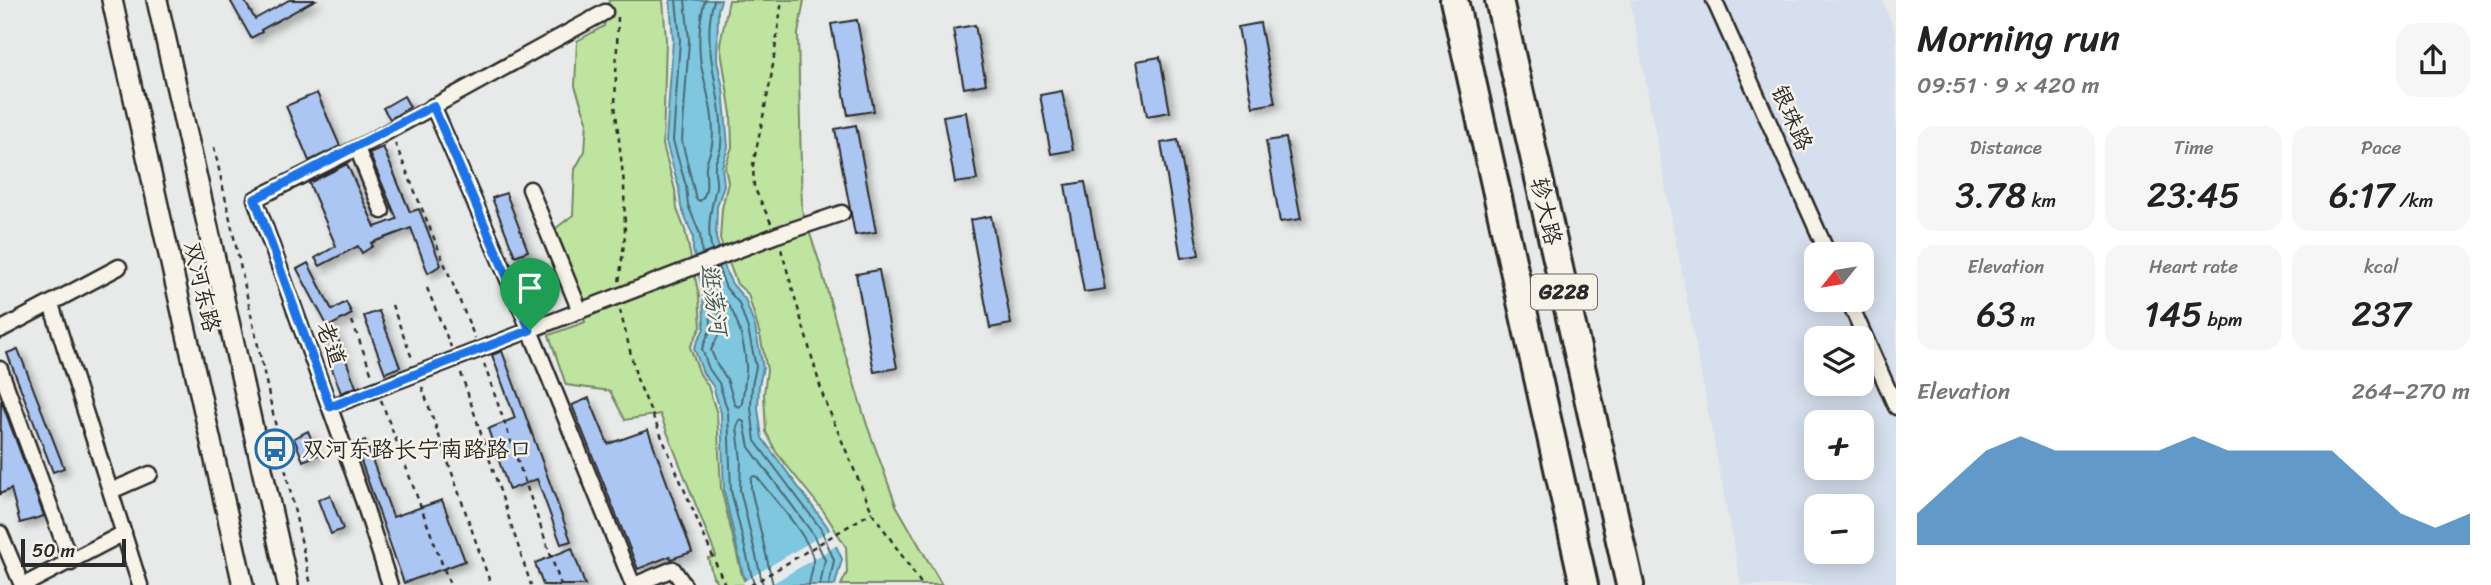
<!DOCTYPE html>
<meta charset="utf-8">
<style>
:root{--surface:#fff;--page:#f6f6f6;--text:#222;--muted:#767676;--accent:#1f6fb2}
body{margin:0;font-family:Sriracha,"LXGW WenKai TC",sans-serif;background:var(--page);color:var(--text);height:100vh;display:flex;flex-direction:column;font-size:26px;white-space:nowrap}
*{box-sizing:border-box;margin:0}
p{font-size:23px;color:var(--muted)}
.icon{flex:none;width:38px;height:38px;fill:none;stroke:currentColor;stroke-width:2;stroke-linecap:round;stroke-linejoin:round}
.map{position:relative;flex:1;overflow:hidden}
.details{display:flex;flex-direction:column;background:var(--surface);width:595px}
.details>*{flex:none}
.needle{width:46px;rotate:240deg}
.buttons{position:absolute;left:1804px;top:242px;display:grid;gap:14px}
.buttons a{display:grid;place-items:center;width:70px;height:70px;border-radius:14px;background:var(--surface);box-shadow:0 4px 18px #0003;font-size:35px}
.scale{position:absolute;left:21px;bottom:18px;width:105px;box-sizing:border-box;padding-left:7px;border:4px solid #2b2b2b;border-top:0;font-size:19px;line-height:24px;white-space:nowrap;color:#2b2b2b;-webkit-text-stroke:5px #f7f3e8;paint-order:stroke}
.pin{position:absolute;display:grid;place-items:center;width:60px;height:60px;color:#fff;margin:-72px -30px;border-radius:50% 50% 50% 0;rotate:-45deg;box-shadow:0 0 7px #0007}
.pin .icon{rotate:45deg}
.round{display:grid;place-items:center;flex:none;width:74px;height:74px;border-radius:21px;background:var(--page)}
.summary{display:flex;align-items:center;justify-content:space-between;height:119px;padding:0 21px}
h1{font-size:38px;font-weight:600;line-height:52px}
.stats{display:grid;grid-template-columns:repeat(3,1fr);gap:10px;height:119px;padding:7px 21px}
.stats div{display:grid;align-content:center;border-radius:18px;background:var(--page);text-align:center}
.stats b{font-size:35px;font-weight:600}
.stats small{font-size:19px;font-weight:400}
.stats p{font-size:19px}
.chart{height:196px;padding:14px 21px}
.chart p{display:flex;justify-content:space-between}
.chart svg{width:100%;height:126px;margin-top:7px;fill:var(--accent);opacity:.7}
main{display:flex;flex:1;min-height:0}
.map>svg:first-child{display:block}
</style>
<main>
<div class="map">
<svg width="1896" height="585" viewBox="0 0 1896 585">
<defs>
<filter id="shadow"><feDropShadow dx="5" dy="5" stdDeviation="3.5" flood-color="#0004"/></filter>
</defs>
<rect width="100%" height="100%" fill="#e8eaea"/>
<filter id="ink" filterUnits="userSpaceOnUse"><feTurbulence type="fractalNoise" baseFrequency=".0143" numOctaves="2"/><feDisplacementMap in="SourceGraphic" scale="14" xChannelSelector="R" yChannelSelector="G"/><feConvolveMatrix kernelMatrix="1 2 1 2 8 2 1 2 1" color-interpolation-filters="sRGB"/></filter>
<g filter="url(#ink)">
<path fill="#d6dfed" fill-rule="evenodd" d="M1630,0H1882L1896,34V585H1741ZM1816,254H1862V299H1816ZM1816,338H1862V383H1816ZM1816,422H1862V467H1816ZM1816,506H1862V551H1816Z"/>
<g fill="#bee49f" stroke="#748865" stroke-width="2">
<path d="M609,0H663L666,40L663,145L675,190L677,209L685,230L699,296L701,327L690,347L700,374L708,386L717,414L721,488L742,575L746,585H720L713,577L708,558L716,556L660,414L625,420L610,391L566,385L549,335L585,322L579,300L551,232L573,215L575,169L585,151L587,121L575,86L577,41L604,26Z"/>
<path d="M729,0H804L798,34L802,210L820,264L839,334L867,425L896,505L942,585H841L847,573L846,547L824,512L776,452L766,432L764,394L767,370L760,335L748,294L737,284L720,239L722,209L728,182L725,167L732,147L731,114L720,44Z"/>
</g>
<path fill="#7ec7df" stroke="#5d8997" stroke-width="2" d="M670,0H721L718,10L717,61L723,88L728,147L722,167L724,185L717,207L716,238L727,274L732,284L745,299L755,327L763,368L759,385L758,408L762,438L827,526L842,559L835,585H748L743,574L724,491L721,413L713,386L703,373L694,348L704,329L703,293L693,250V236L681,207L679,188L666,142L673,40Z"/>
<path fill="#e8eaea" d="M832,529L839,544L770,585H744L743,582Z"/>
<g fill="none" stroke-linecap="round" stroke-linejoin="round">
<g stroke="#4c6973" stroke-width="2">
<path d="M676,0L680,40L673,141L686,186L688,205L700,234L702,255"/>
<path d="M685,0L689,40L682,141L696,199L700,201C710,192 705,179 706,166C707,159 711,152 712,145C716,118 706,90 701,65C698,45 699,19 705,0"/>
<path d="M712,250C706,228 711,209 716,187C717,180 714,173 715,165C716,158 721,152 721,145C725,95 699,49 714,0"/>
<path d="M718,267L726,288L739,303L748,329L756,367L752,385L751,408L755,441L821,529L834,560L829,585"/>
<path d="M706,272L710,292L711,328L702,349L709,369L719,383L728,412L731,491L754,585"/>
<path d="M722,299C737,308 745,348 746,365C747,374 743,393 742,404L739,407L735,405L727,379L717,365L711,350L720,332L719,303Z"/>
<path d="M763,585L740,490L741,460L737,427L740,420L744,422L749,447L813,534L825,560L820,585"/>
<path d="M773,585L751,489V478L754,476L757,477C770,495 815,542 813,563C813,571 810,577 809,585"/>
</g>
</g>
<g fill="#abc6f3" stroke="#2b2b2b" stroke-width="2" filter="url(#shadow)">
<path d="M230,0H244L255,19L289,0H315L261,30L262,32L251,38Z"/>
<path d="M857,20L874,111L848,115L831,24Z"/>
<path d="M1260,23L1275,103L1253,107L1238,27Z"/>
<path d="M975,25L986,84L964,88L953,29Z"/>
<path d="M1160,57L1170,112L1147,116L1137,61Z"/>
<path d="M1062,91L1073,150L1051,154L1040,95Z"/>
<path d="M317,93L340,146L309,161L286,106Z"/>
<path d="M404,96L410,107L390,119L383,108Z"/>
<path d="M966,112L977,180L955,183L943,116Z"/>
<path d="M856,125L876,232L855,235L835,129Z"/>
<path d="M1286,138L1301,219L1280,222L1266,141Z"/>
<path d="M1178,140L1199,255L1181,258L1161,143Z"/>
<path d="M383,147L410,212L419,209L441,265L428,273L411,228L371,243L373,246L362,253L358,246L320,266L315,258L336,246L309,183L347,164L375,227L397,219L369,153Z"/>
<path d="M1085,182L1105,289L1084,292L1065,185Z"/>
<path d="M506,193L528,251L515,256L492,198Z"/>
<path d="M991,216L1011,324L990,328L970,220Z"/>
<path d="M308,263L332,310L346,302L352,314L328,327L297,269Z"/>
<path d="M879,270L897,368L874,372L856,274Z"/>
<path d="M379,311L400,367L385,373L364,316Z"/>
<path d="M335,331L356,387L341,393L320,336Z"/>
<path d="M18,349L64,468L53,472L7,353Z"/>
<path d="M502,351L571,541L561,544L537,479L509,490L488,429L515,418L492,355Z"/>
<path d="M589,398L608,444L648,430L692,552L671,559L670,556L638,569L572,405Z"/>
<path d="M1,400L44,516L20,523L11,489L0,494Z"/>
<path d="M308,431L318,455L303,461L294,438Z"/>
<path d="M365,440L393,517L442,500L465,561L404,583L355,444Z"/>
<path d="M330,495L343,529L331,534L318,500Z"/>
<path d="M572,548L585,585H543L535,563Z"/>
</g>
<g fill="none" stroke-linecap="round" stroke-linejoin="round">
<g stroke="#2b2b2b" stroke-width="19">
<g id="street">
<path d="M1714,0L1828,254"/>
<path d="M433,106L530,330L633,585"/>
<path d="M357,148L382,211"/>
<path d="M530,189L580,311"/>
<path d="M1848,299L1896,407"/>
<path d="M51,304L140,585"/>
<path d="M0,330L119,267"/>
<path d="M0,369L71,563"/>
<path d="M330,407L777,235L842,213"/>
<path d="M111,491L150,474"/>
<path d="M0,533L22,585"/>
<path d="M24,585L124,533"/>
<path d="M390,585L364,503L255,199L369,142L605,12"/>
<path d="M634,585L673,569L684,585"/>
</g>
</g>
<g stroke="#2b2b2b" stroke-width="24">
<g id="secondary">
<path d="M112,0L243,585"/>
<path d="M157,0L288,585"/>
</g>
</g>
<g stroke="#2b2b2b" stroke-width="32">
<g id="highway">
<path d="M1454,0L1584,585"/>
<path d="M1499,0L1630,585"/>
</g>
</g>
<g stroke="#2b2b2b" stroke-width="2.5" stroke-dasharray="5 5" stroke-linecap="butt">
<path d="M618,17L615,105L624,184L625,235L619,283"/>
<path d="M395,143L475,338"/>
<path d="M214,147L311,585"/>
<path d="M771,223L754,187L753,165L771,78L782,0"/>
<path d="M781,249L823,396L872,512L922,585"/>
<path d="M427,288L451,347"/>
<path d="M392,305L413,361"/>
<path d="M620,310L637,379L725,585"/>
<path d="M352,321L373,377"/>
<path d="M484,364L561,585"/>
<path d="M461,373L531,585"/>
<path d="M422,387L491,585"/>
<path d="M381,400L450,585"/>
<path d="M751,585L872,512"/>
</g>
<use href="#street" stroke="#f7f3e8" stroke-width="14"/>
<use href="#secondary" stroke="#f7f3e8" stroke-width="19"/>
<use href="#highway" stroke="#f7f3e8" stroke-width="26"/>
</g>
</g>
<g fill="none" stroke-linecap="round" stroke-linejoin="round" filter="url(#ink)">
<g stroke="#fff" stroke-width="14">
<path id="route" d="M433,106L530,330L330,407L255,199Z"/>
</g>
<use href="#route" stroke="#1a73e8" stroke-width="9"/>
</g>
<defs>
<g id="bus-ring" transform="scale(2.0125)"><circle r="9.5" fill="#f7f3e8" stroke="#1f6fb2" stroke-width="1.5"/><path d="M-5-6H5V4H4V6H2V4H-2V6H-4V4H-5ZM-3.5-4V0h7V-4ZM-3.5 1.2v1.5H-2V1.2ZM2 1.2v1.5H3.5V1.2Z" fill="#1f6fb2"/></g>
</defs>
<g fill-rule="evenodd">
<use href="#bus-ring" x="275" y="449"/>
</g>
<g text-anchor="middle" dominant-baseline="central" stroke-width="5" stroke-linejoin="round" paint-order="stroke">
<rect fill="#f7f3e8" stroke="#686764" stroke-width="2" x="1531" y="274.5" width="66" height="35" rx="5"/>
<g font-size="21" font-weight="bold" fill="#2b2b2b">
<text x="1564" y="292">G228</text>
</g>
<g font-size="23" fill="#2b2b2b" stroke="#f7f3e8">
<text transform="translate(1792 118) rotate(66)">银珠路</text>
<text transform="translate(1546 211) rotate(77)">轸大路</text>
<text transform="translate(202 287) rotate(77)">双河东路</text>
<text transform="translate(331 344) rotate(70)">老道</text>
</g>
<g font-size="23" fill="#2b2b2b" stroke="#f7f3e8" text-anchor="start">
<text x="302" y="449">双河东路长宁南路路口</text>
</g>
<g font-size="24" font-style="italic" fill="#445a61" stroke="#f7f3e8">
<text transform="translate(714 299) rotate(82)">逛荡河</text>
</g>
</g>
</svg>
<div class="buttons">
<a><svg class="needle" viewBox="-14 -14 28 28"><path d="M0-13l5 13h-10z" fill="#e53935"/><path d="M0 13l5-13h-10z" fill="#767676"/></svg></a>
<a><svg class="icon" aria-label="layers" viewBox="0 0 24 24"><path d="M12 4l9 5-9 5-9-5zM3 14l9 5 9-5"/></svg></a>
<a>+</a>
<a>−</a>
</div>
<div class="scale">50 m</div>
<div class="pin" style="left:530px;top:330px;background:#1e9e55"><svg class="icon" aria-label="arrive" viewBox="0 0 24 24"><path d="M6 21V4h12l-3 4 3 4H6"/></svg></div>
</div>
<section class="details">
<div class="summary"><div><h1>Morning run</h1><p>09:51 · 9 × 420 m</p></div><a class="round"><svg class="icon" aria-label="share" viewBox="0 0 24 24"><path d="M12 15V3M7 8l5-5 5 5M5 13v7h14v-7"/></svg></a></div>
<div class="stats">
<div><p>Distance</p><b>3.78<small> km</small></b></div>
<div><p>Time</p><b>23:45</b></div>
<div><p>Pace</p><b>6:17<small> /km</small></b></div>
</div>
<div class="stats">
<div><p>Elevation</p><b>63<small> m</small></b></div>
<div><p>Heart rate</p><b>145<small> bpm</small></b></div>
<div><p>kcal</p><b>237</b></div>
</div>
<div class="chart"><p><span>Elevation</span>264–270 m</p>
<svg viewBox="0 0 160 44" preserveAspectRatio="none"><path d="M0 44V33L10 22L20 11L30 6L40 11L50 11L60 11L70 11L80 6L90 11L100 11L110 11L120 11L130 22L140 33L150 38L160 33V44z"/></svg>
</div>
</section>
</main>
